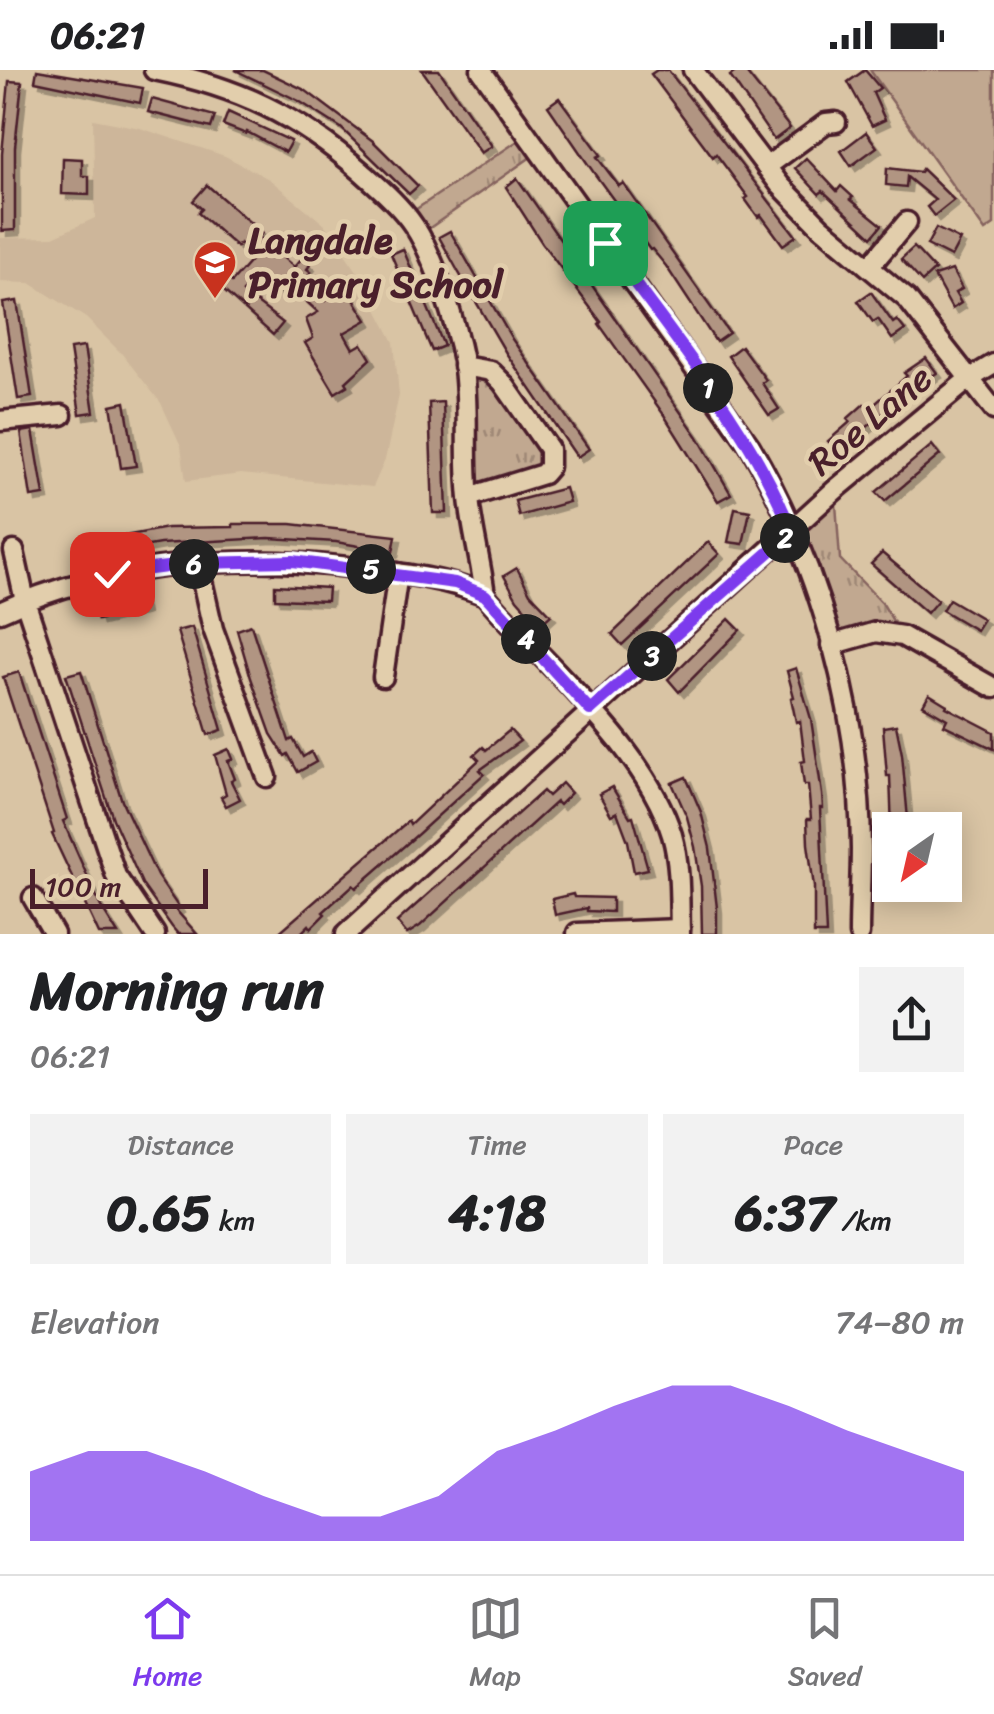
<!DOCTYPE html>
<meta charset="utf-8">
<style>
:root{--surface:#fff;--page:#f2f2f2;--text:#202124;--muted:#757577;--line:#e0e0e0;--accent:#7c3aed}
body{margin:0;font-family:Sriracha,sans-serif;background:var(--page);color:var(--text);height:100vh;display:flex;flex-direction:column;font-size:38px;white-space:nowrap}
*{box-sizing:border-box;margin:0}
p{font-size:32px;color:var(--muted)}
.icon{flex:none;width:55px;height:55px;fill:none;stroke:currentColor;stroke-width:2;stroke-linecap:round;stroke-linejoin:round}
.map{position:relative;height:864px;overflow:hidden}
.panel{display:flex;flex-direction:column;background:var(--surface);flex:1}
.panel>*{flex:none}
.needle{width:65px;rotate:214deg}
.fabs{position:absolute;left:872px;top:742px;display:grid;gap:20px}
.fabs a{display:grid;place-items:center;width:90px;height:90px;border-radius:0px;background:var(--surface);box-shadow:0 5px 25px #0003;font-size:50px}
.scale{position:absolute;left:30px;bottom:25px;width:178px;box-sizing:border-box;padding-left:10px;border:5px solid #4a1f2b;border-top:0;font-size:28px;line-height:35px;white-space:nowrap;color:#4a1f2b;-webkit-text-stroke:8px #e2ceac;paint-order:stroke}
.pin{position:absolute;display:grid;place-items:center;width:85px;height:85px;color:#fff;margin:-42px;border-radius:20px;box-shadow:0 5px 15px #0006}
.km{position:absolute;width:50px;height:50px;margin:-25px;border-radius:50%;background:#222;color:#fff;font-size:28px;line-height:50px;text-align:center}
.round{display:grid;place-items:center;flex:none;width:105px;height:105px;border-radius:0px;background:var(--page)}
.overview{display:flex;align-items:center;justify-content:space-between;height:170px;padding:0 30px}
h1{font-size:55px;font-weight:800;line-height:75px}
.figures{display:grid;grid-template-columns:repeat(3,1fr);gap:15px;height:170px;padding:10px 30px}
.figures div{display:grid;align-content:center;border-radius:0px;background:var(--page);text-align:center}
.figures b{font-size:50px;font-weight:800}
.figures small{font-size:28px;font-weight:400}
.figures p{font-size:28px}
.chart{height:280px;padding:20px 30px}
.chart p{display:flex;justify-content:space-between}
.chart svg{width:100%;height:180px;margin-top:10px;fill:var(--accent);opacity:.7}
.status{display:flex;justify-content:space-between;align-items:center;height:70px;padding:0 50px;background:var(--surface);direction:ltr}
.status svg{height:28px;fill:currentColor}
.dock{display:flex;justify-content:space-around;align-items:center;height:140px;border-top:2px solid var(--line);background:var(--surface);font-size:28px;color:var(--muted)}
.dock a{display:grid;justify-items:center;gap:5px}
.dock .active{color:var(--accent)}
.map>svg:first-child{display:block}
</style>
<div class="status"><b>06:21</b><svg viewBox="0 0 49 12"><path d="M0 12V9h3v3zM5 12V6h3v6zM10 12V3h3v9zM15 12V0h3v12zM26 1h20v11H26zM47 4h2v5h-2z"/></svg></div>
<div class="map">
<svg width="994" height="864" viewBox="0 0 994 864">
<defs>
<pattern id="grass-tufts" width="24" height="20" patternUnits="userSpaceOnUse" patternTransform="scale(2.5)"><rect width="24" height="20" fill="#c1a890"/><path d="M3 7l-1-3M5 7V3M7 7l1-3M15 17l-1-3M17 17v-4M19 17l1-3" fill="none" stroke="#9f8876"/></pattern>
<filter id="shadow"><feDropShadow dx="5" dy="5" stdDeviation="0" flood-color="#0004"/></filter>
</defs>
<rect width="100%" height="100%" fill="#d9c4a4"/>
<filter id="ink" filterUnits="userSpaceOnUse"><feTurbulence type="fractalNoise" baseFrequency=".01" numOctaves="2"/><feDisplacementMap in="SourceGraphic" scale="20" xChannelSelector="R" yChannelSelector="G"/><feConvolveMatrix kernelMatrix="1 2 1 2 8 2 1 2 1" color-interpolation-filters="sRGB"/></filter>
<g filter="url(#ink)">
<path fill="#cdb69a" d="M93,49L140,58L225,86L269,109L324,154L357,201L394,272L399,325L385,390L373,417L241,404L186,411L181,376L161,333L122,284L86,248L30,213L0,212V168L53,167L95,148Z"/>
<g fill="url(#grass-tufts)" stroke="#86645e" stroke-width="2.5">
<path d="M528,64L538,82L421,164L406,146Z"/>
<path d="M473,306H485L501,320L545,385L542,398L474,422Z"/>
<path d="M835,420L840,489L883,534L902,566L831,575L792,462Z"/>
</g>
<path fill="#c1a890" stroke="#86645e" stroke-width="2.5" d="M870,0H994V155L985,161Z"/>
<g fill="#b19582" stroke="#4a1f2b" stroke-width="2.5" filter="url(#shadow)">
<path d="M37,0L143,18L140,33L35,11Z"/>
<path d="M235,0H263L305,20L373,71L418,116L409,124L341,58L299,31Z"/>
<path d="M422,0H439L492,76L481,83Z"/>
<path d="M657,0H668L796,166L783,175L761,145L758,147L745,129L748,127L716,84L713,87L651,4Z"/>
<path d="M738,0H744L790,58L774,70L730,6Z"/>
<path d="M865,0L880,18L873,23L885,50L872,56L848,12Z"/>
<path d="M9,11L22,12L15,77V160L2,161V84Z"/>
<path d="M559,28L601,85L597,87L619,116L623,113L729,263L716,272L666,196L652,179L650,180L594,103L548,36Z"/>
<path d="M152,29L215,46L211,58L148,42Z"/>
<path d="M228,42L291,71L285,82L247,62L246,64L223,55Z"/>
<path d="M866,62L877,77L851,96L841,81Z"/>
<path d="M63,88L82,89V106H89V125L62,124Z"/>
<path d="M806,88L837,121L841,116L853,127L850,129L882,155L872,167L823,121L819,124L795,98Z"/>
<path d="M887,98L920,102L922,99L954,130L934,146L927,137L935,130L907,107L906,117L886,115Z"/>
<path d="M517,108L698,367L731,424L718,431L664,345L599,254L601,252L542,173L506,117Z"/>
<path d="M207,115L262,163L259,167L294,197L302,188L310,195L307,199L311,202L303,212L325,231L347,218L367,250L344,263L353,279L362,274L371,289L346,312L348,315L335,323L305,273L313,268L306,249L318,242L295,221L292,224L283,217L279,222L258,205L243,222L283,253L273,265L214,212L222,203L232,212L255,186L240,173L237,177L198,143L202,139L193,131Z"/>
<path d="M936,158L960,170L951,187L927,175Z"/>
<path d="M450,161L512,269L589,379L577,387L506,283L459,203L439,167Z"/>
<path d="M914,177L935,200L922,212L901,189Z"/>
<path d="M403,179L444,276L432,281L391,184Z"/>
<path d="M952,200L962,219L955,223L961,233L952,239L934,206Z"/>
<path d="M871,222L893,253L897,250L905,260L892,269L878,249L873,252L858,231Z"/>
<path d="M17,231L32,327L18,329L3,233Z"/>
<path d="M741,276L766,310L762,313L779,339L769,345L728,286Z"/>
<path d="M84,277L94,342L80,344L70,279Z"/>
<path d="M926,288L937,303L914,317L838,382L828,371L850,352L847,349L864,334L869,339L907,306L904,303Z"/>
<path d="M125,332L136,396L121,398L111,335Z"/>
<path d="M443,332L447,443H433L429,333Z"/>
<path d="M33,360L44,425L31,427L21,362Z"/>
<path d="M932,375L940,385L885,431L876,422Z"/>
<path d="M565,418L569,432L519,446L515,431Z"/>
<path d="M735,438L750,441L743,474L728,472Z"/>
<path d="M233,454H291L396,466L393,482L336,472L269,468L160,474L84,487L82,474L167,458L233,457Z"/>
<path d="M708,472L719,484L622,575L612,564Z"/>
<path d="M882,483L938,530L927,543L871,494Z"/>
<path d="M517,498L530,523L551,545L540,555L517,529L504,506Z"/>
<path d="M275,515L328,518L327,531L275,529Z"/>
<path d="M140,524L143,539L98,550L94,536Z"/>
<path d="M949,529L983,549L976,560L942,540Z"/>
<path d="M729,549L740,560L679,622L668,609Z"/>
<path d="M251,555L289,671L293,669L303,687L311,682L316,692L298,702L288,684L285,686L271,664L251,608L237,560Z"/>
<path d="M192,557L222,660L208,665L177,561Z"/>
<path d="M796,598L811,649L822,724L823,738H820L826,864H814V817L808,774L807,749H811L808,715H804L801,692L805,691L800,651L796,652L791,628L794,627L787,601Z"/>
<path d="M81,601L122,731L157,806L179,838L176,840L197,864H178L172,857L143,816L113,749L66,605Z"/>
<path d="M19,602L67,749L63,751L101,837L118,864H99L52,764L54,763L3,607Z"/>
<path d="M929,624L947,635L946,637L994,662V679L944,655L947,649L923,635Z"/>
<path d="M896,655L902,684L909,760H892L890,706H887L883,657Z"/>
<path d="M510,660L520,671L480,700L484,704L418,764L356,818L353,815L323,842L325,844L311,858L309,855L300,864H277L408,751L410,755L479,690L474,685L483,677L486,680Z"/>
<path d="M229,679L233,689L228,691L235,709L231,711L240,729L226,736L221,727L226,724L215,685Z"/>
<path d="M686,707L701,742L710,778L717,838V864H702L701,816L695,777L687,747L672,713Z"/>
<path d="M562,713L571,723L559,735L556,732L420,856L407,864L397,852L543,721L548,726Z"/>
<path d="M612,717L630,747L633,746L648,799L634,802L628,771L617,742L611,745L599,724Z"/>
<path d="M573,824L574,827L612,828V842L587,841V838L555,845L552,829Z"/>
</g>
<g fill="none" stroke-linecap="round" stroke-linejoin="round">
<g stroke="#4a1f2b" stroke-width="25">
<g id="minor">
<path d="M154,0C238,17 297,45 362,102C380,118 401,136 414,156C435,187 456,255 463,291C470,337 464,382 469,428C472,460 481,492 485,525"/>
<path d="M481,0L750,376C820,496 860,640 861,779C861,807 859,836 859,864"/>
<path d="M693,0L780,115L821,157L907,229L994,340"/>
<path d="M766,97L826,53L836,52"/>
<path d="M870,196L907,152"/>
<path d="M463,296L491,301L503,313L549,379V397L543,404L469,427"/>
<path d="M0,351L62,345"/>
<path d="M14,481L25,531L116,806L155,864"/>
<path d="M198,493L213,559L267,707"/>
<path d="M0,542C113,490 244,483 366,499C407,504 446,509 485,525C544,595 645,676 672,765C681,797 679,831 680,864"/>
<path d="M831,575L876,562L902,566L994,618"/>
<path d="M383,607L398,503"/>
<path d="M33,828L54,864"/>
<path d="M577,863L680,859"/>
<path d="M346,864L835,420L969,309L994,294"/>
</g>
</g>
<use href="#minor" stroke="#e2ceac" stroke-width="18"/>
</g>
</g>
<g fill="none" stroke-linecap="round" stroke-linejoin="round" filter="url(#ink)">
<g stroke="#fff" stroke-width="20">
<path id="route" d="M112,504L198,493L293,491L455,513L485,525L590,640L792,462C752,359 670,263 605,173"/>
</g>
<use href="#route" stroke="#7c3aed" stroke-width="12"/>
</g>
<defs>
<g id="school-pin" transform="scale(2.25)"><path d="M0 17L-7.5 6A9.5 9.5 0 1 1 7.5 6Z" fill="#c8321e" stroke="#e2ceac"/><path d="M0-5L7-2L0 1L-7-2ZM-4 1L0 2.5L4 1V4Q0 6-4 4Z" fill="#fff"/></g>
</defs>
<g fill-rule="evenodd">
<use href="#school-pin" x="215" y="192"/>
</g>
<g text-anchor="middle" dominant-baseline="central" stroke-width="9" stroke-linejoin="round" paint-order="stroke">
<g font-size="38" font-weight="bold" fill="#4a1f2b" stroke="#e2ceac" text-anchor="start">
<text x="248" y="170">Langdale<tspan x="248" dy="44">Primary School</tspan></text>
</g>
<g font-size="38" fill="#4a1f2b" stroke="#e2ceac">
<text transform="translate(870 350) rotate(-40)">Roe Lane</text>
</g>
</g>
</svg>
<div class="fabs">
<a><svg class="needle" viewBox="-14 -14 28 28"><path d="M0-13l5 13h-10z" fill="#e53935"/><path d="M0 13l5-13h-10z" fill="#757577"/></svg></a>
</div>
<div class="scale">100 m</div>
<div class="pin" style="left:605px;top:173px;background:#1e9e55"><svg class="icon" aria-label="arrive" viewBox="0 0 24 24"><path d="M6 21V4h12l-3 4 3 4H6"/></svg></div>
<div class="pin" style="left:112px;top:504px;background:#d93025"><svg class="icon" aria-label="check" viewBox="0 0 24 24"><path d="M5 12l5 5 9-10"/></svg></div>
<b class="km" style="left:708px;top:318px">1</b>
<b class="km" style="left:785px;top:468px">2</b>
<b class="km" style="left:652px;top:586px">3</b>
<b class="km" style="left:526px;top:569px">4</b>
<b class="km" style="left:371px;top:499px">5</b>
<b class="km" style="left:194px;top:494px">6</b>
</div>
<section class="panel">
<div class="overview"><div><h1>Morning run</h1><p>06:21</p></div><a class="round"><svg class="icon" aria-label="share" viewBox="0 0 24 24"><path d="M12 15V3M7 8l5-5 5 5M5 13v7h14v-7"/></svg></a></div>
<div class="figures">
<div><p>Distance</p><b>0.65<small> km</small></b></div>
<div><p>Time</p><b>4:18</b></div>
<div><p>Pace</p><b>6:37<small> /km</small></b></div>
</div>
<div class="chart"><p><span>Elevation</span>74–80 m</p>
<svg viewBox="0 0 160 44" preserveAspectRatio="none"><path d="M0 44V27L10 22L20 22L30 27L40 33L50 38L60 38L70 33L80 22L90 17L100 11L110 6L120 6L130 11L140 17L150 22L160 27V44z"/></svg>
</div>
</section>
<nav class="dock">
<a class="active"><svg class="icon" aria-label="home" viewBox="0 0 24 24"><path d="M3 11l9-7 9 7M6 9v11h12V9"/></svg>Home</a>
<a><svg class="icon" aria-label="map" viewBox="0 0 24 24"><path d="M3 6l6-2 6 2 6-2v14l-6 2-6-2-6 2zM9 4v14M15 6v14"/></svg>Map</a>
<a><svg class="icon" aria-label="saved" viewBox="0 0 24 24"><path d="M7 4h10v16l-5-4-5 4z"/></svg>Saved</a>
</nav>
